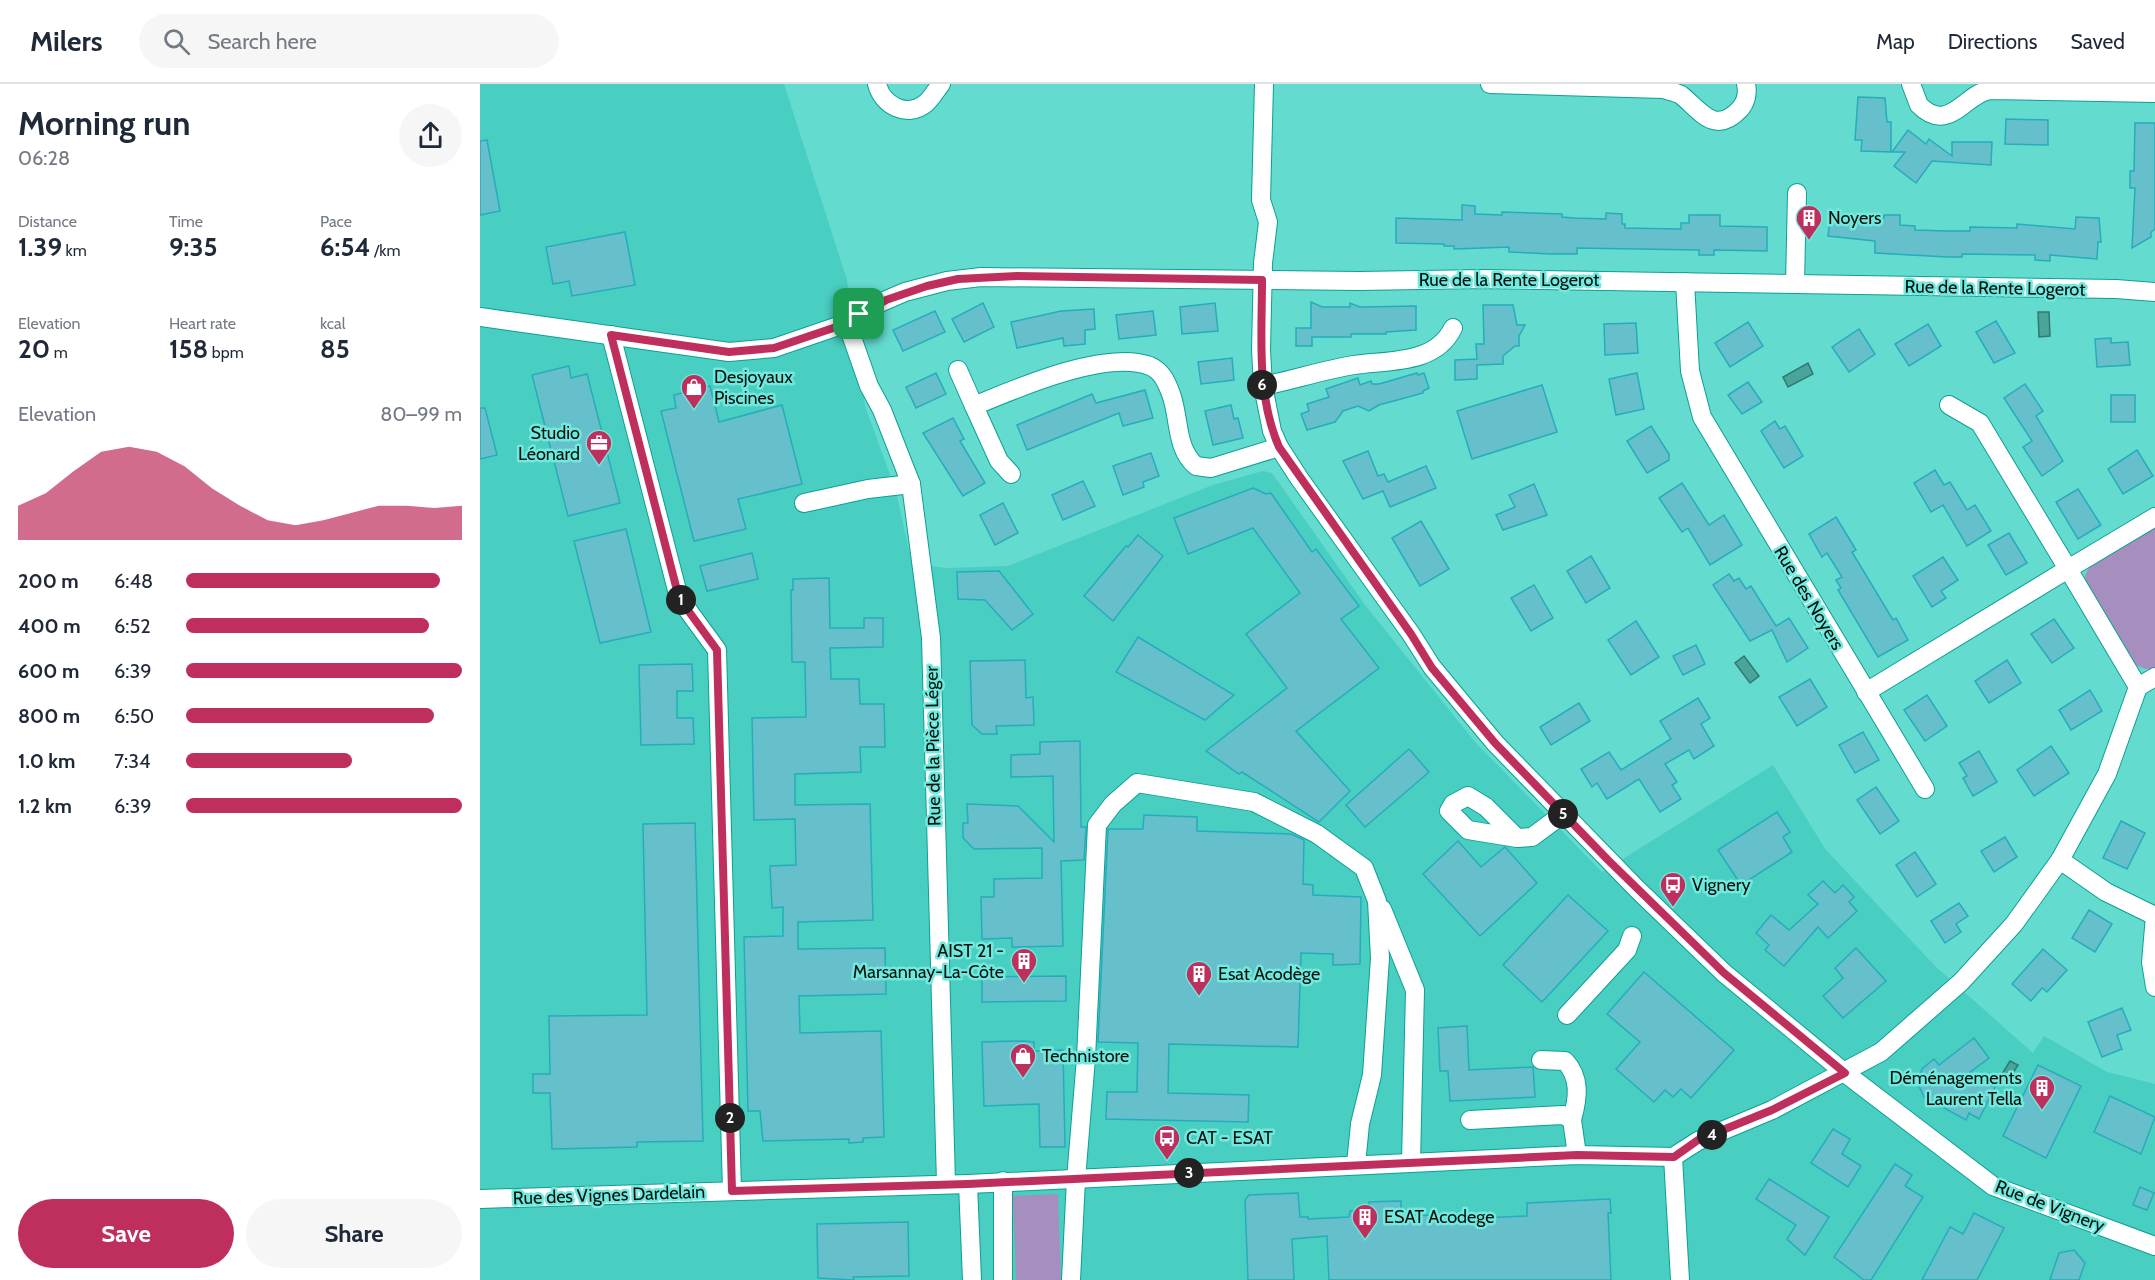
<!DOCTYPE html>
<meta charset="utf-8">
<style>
:root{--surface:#fff;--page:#f6f6f7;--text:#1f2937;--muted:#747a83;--line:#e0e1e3;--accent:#be2f5e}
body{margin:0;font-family:Cabin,sans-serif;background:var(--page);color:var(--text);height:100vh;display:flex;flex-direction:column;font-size:22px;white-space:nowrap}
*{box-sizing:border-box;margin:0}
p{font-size:20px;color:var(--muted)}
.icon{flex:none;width:33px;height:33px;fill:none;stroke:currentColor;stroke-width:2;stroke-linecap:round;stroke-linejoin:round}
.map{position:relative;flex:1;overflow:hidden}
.panel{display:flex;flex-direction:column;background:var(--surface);width:480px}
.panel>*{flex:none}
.pin{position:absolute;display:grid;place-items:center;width:51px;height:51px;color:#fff;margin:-26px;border-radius:12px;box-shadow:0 3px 9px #0006}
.km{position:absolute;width:30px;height:30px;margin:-15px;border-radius:50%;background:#222;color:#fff;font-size:16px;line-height:30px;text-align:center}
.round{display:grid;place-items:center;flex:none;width:63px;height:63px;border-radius:32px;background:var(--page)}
.headline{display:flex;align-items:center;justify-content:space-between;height:102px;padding:0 18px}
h1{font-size:33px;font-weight:700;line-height:45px}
.stats{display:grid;grid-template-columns:repeat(3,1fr);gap:9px;height:102px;padding:6px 18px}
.stats div{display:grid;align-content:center}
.stats b{font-size:26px;font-weight:700}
.stats small{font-size:16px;font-weight:400}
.stats p{font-size:16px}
.chart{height:168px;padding:12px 18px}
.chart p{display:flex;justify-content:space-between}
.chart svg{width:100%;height:108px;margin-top:6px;fill:var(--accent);opacity:.7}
.cta{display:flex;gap:12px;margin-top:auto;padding:12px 18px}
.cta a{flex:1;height:69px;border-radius:36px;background:var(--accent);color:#fff;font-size:24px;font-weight:700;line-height:69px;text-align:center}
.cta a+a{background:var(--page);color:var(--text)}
ul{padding:0 18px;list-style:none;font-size:20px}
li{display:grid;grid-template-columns:96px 72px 1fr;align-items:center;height:45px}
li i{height:15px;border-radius:8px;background:var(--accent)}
header{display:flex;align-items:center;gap:36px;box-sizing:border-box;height:84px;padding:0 30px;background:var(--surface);border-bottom:2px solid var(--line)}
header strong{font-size:28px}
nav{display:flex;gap:33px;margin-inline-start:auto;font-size:21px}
.search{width:420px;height:54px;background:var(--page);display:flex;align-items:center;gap:15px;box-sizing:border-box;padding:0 21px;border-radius:33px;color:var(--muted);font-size:22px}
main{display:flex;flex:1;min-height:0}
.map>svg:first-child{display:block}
</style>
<header>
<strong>Milers</strong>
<div class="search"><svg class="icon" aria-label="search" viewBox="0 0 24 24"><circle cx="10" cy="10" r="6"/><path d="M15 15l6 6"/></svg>Search here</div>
<nav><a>Map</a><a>Directions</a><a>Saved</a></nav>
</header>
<main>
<section class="panel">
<div class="headline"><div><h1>Morning run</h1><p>06:28</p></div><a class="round"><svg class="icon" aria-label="share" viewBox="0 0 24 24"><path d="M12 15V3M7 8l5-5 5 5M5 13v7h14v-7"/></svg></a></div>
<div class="stats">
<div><p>Distance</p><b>1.39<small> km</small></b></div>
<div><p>Time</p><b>9:35</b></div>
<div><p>Pace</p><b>6:54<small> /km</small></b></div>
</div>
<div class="stats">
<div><p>Elevation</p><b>20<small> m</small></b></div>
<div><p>Heart rate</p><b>158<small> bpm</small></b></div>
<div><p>kcal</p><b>85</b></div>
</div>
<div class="chart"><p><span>Elevation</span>80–99 m</p>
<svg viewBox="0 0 160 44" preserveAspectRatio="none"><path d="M0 44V30L10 25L20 16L30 8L40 6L50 8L60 14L70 23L80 30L90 36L100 38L110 36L120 33L130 30L140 30L150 31L160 30V44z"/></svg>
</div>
<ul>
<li><b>200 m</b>6:48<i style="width:92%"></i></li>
<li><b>400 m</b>6:52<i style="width:88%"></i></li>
<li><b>600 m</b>6:39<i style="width:100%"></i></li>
<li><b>800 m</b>6:50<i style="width:90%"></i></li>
<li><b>1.0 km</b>7:34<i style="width:60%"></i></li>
<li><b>1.2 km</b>6:39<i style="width:100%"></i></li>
</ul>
<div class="cta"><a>Save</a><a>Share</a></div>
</section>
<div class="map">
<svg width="1675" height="1196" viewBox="0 0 1675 1196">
<rect width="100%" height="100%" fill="#64dbcf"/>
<path fill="#49cec2" d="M0,0H304L367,196L385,322L416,407L432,480L467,484L528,482L733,401L783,387L792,389L885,521L995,658L1122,788L1293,681L1346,766L1456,883L1553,969L1564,952L1627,988L1675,1000V1196H0Z"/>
<g fill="#a68fbe">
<path d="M1675,441V585H1666L1655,581L1607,503L1605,491L1611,480Z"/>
<path d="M578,1110L581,1196H536L533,1112Z"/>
</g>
<g fill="#49a49a" stroke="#337871" stroke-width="1.5">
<path d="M1558,228H1569L1570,252L1559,253Z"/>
<path d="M1328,279L1333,290L1308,303L1303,293Z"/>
<path d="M1264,572L1279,592L1270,599L1255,579Z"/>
<path d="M1530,977L1538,981L1526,1000L1519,995Z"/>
</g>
<g fill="#66c0cb" stroke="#26acbb" stroke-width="1.5">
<path d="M1378,13L1405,14L1407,38H1411V68L1381,67L1382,56H1375Z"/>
<path d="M1526,35L1568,36V61L1525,60Z"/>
<path d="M1655,39H1675V145L1671,148V153L1652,164L1655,104H1650V87H1654Z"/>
<path d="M1428,46L1446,60L1449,55L1472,72V58H1512L1511,81L1452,77L1436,99L1414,82L1425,68H1412Z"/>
<path d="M7,56L20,127L0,131V57Z"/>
<path d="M982,121L995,122V130L1022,131V128L1082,130V133L1094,134L1126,135V129L1142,130V140H1145V144L1201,145V139H1209V131H1240V142L1287,143V167L1234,166V171H1219V166L1097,164V170H1072L1029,168V163L974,165V162H964V160L916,159V134L982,136Z"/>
<path d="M1351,129L1404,134V131H1420V141L1435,142V146L1467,147H1490V143L1537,144V140L1595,145L1596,133L1619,134L1621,158H1618L1617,175L1570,171V177L1555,176V171L1482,170V173H1467L1395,169V157L1348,152Z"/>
<path d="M145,148L155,201L92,212L89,197L73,200L66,163Z"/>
<path d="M831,218L842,223H870V219L880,223L936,222V246L906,248V250H871V253H832V262H816V244H831Z"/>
<path d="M503,219L514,243L484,258L472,235Z"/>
<path d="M735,219L738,247L702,250L700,223Z"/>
<path d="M1003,221H1033L1037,241H1045L1039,252V262H1035L1023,272V280L997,281V295L975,296V276L997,275L996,260H1004Z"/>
<path d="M614,225L615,245L605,246V260L584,262L583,254L537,264L531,238L581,227Z"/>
<path d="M455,227L465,248L423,267L413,246Z"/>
<path d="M673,227L676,251L639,255L636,231Z"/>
<path d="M1516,237L1535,269L1514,279L1496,248Z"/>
<path d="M1268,238L1283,262L1250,283L1235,259Z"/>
<path d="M1156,239L1158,269L1125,271L1124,240Z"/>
<path d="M1448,240L1461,262L1429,282L1415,260Z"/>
<path d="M1379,245L1395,270L1369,288L1352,263Z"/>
<path d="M1631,254V259L1648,258L1650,281L1617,283L1615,255Z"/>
<path d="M752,274L754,296L721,300L718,278Z"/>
<path d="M89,282L91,294L107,290L140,419L88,432L52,291Z"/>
<path d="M456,289L466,310L436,324L426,303Z"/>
<path d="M937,289L938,291L944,289L949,304L943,307V309L899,321L889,327L878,322L863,327L855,338L827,346L821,330L829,327L827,320L849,313L846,305L878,294L880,301L891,297L892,300H899Z"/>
<path d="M1157,289L1164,325L1136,331L1129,295Z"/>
<path d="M1268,298L1282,318L1262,330L1248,311Z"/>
<path d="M1545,300L1563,327L1556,332L1583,377L1562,392L1543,363L1552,357L1524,314Z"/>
<path d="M1062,301L1077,348L992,375L977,327Z"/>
<path d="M230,302L239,338L302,321L322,400L258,415L266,445L214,457L181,327L196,324L194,311Z"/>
<path d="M665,306L673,334L643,342L639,329L547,366L537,341L612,310L616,319Z"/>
<rect x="1631" y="311" width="24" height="27"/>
<path d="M751,321L754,335L758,334L763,354L733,361L725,327Z"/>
<path d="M0,324H5L17,371L0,375Z"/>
<path d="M473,334L484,355L480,357L505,399L483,412L443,349Z"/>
<path d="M1295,337L1300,345L1305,342L1323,372L1304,384L1281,347Z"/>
<path d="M1171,342L1189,370V376L1167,389L1147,357Z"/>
<path d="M1657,366L1673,392L1643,410L1628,385Z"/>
<path d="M888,367L898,392L904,390L908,398L946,382L956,404L910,423L903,407L883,415L863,377Z"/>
<path d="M671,369L679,392L663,398L664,403L643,411L633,382Z"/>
<path d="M1455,386L1464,401L1470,398L1487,426L1495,421L1511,447L1487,462L1463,421L1451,428L1434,399Z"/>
<path d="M603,397L615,422L583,436L572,411Z"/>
<path d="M1202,399L1229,441L1244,431L1262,461L1230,481L1208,444L1202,448L1179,414Z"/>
<path d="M1054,400L1067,431L1023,446L1016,431L1035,423L1029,411Z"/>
<path d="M773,404L786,410L791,409L832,468L836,465L879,522L861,535L899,584L816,647L870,707L839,738L762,688L759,690L726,667L807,604L766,550L820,509L773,444L708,470L694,434Z"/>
<path d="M1598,405L1621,441L1598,455L1576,418Z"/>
<path d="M523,419L538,449L515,461L500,431Z"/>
<path d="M1356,433L1376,466L1372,468L1413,536L1416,534L1428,556L1398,573L1358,506L1361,504L1356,496L1362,493L1347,469L1342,473L1329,450Z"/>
<path d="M941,437L969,485L940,502L912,454Z"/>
<path d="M146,445L171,548L120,559L94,457Z"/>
<path d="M1529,449L1547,479L1526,491L1508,461Z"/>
<path d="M658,451L683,472L633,537L604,512L646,462L648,463Z"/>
<path d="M272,469L278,495L227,507L220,482Z"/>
<path d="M1111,472L1130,504L1106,519L1087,487Z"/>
<path d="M1463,473L1478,496L1461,507L1466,514L1452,523L1433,492Z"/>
<path d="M519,487L553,530L532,546L505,516L478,515L477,488Z"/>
<path d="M1249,490L1254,497L1259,494L1266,505L1271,502L1296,542L1309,534L1328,564L1307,578L1292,546L1270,557L1233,501Z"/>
<path d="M349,494L350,544H384V534H403V563L350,564L351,595H379L380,620H404L405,663H380L381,688L315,690V721L390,720L393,836L318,838V865L405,864L406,910L319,912L320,949L401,947L404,1053L383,1054V1058L369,1059V1055L283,1057L280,1027H268L264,853L303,852V823L292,824L290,782L316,781L315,735L274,736L272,634L326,633L325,578H312L311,506H313V495Z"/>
<path d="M1054,501L1073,534L1051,547L1031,514Z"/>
<path d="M1574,535L1594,564L1572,579L1551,550Z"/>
<path d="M1156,537L1179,573L1151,591L1128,556Z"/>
<path d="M658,553L754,611L725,636L636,588Z"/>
<path d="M1216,561L1225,580L1203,591L1193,572Z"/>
<path d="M545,576L546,614L553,613L554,641L516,642L517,650H502L492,641L490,577Z"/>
<path d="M1527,576L1541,599L1509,619L1495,597Z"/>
<path d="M212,580L213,607H197V634H213L214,660L161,661L159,581Z"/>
<path d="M1330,595L1347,623L1317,642L1299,613Z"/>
<path d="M1610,606L1622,627L1591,646L1579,626Z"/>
<path d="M1447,611L1467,642L1445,657L1424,626Z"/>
<path d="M1218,614L1230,634L1221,640L1234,662L1214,675L1209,666L1185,680L1197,698L1192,701L1201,715L1180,728L1159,695L1127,715L1117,699L1112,703L1101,685L1129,668L1141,686L1191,655L1180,637Z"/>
<path d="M1099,619L1110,637L1071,661L1060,643Z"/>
<path d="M1383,648L1399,676L1375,689L1359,661Z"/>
<path d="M600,657L601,743H606L604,776L581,777L583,862L532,863V854L502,855L501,813H514V795L562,794V764L494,765L483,754V739H488L487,720L538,722L574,758L573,692L531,693V671L560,670V658Z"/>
<path d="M1571,662L1589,689L1554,712L1537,686Z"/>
<path d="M929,665L949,688L885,743L866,721Z"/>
<path d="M1499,667L1517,698L1493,712L1483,694L1487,692L1479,679Z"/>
<path d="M1396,703L1419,737L1400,750L1377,716Z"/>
<path d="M1297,728L1310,748L1303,753L1312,768L1261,801L1238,766Z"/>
<path d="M664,731L717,733V747L811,750L824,756L823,800L833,801V811L881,813L880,880L853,881V870L821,869L818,963L689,960L688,1009L769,1011L768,1038L626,1035L627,1008H657L658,959L618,958L628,745H663Z"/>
<path d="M1641,737L1665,749L1647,785L1623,774Z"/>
<path d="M215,739L223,1057L157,1058V1063L72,1065L70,1009H53V990H70L69,932L167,931L163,740Z"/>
<path d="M1525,753L1537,773L1514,788L1501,767Z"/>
<path d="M978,757L1001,783L1025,763L1057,799L1000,852L943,790Z"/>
<path d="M1435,768L1456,800L1437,813L1416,781Z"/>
<path d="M1343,797L1355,809L1363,801L1374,813L1369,818L1377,827L1348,854L1338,843L1304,882L1285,866L1289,861L1276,849L1291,831L1309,846L1338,820L1328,811Z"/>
<path d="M1088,811L1128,847L1062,918L1023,881Z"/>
<path d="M1479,819L1488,832L1476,840L1481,848L1465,859L1451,837Z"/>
<path d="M1609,826L1632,840L1615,868L1592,854Z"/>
<path d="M1376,864L1406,897L1363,934L1343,912L1363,894L1355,884Z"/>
<path d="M1563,865L1587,886L1567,908L1562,904L1551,917L1532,900Z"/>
<path d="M1164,888L1254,966L1211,1014L1201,1005L1193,1013L1185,1006L1174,1018L1136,985L1160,958L1127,930Z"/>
<path d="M586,892V917L502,918V893Z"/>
<path d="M1642,924L1651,946L1637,951L1642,965L1622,973L1608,938Z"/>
<path d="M987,942L989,986L1053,983L1055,1013L970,1017L968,987H960L958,944Z"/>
<path d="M1494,954L1509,974L1489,989L1515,1003L1499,1035L1489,1029L1486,1036L1444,1013L1438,1000L1442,985L1454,975L1459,981Z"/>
<path d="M543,957L554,958V967L583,966L585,1063H560L559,1020L504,1022L502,958Z"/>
<path d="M1558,981L1601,1002L1566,1074L1523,1052Z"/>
<path d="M1630,1012L1675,1033L1661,1070L1614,1048Z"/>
<path d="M1353,1045L1370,1055L1362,1070L1381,1082L1368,1103L1331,1079Z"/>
<path d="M1415,1080L1432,1091L1425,1102L1443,1113L1391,1196H1384L1354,1173Z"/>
<path d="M1289,1095L1349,1133L1325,1171L1307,1155L1316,1141L1276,1115Z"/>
<path d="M1660,1103L1674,1109L1667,1126L1653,1121Z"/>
<path d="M818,1109L820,1133H828V1135L869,1133L870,1127L890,1126L889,1118L921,1117V1132L1000,1130L1001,1134L1047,1132V1119L1130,1115L1131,1129H1128L1131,1196H849L847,1152L812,1155L814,1196H768L765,1116L769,1111Z"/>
<path d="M1494,1129L1524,1144L1497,1196H1442L1470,1143L1483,1150Z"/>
<path d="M428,1138L429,1192L373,1193L374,1196L338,1194L337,1140Z"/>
<path d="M1594,1166L1605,1179L1599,1196H1570L1579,1169Z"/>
</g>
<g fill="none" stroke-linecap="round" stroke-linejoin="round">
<g stroke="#0ca095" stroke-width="20">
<g id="minor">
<path d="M397,0C402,21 427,35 446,19C452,14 456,6 461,0"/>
<path d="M784,0L781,116L788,138L783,179L781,266L783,302L792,347L799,363L819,394L931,550L952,583L1015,659L1157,805L1244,889L1365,989L1513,1102L1675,1162"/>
<path d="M1010,0L1183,5C1188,7 1196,8 1201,11C1219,25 1234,52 1259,26C1266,19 1268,9 1266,0"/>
<path d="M1431,0L1439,21C1469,51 1485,9 1510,6L1675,9"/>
<path d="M1205,198L1210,287L1222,333L1445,705"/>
<path d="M1315,200L1317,109"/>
<path d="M0,233L249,268L294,264L367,239L388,224L425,208L467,197L501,193L879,197L1003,195L1636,205L1675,208"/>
<path d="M367,239L389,302L402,326L431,400L451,554L466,1099"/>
<path d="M131,251L199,514L237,566L252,1107"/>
<path d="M478,286L494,322"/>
<path d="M783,302C813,296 843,286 874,281C908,276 955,281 973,244"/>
<path d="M531,390L519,377L494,322C535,305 626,265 670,282C682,287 687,299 691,310C700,334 695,364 716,382L731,384L799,363"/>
<path d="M324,419L388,405L431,400"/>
<path d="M1658,603L1588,485L1675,433"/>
<path d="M1658,603L1675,593"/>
<path d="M1386,608L1588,485L1500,339L1469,321"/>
<path d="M1037,754L1006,723L988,712L973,720L969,727L988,746L1037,754L1052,753L1083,730"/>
<path d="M1580,776L1626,808L1675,832"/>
<path d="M902,825L935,906L931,1078"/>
<path d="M1675,832L1671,878L1675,903"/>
<path d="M1087,931L1147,866L1152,852"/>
<path d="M1061,976L1085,977C1101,994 1098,1014 1092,1036"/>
<path d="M990,1036L1083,1031L1092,1036L1097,1071"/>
<path d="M1193,1073L1218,1057L1292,1026L1401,968L1481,898L1534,840L1580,776L1627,690L1658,603"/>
<path d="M1193,1073L1200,1196"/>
<path d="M523,1097V1196"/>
<path d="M488,1100L492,1196"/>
<path d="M0,1115L488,1100L1097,1071L1193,1073"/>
<path d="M591,1196L596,1095L606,974L617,741L633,720L657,699L774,718L837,750L884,784L897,817L900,874L892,991L880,1040L876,1080"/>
</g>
</g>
<use href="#minor" stroke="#fff" stroke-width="18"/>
</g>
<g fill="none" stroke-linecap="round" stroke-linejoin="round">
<g stroke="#fff" stroke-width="12">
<path id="route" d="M537,192L782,196C782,253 776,310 799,363L931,550L952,584L1015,659L1128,776L1244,889L1365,989L1292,1026L1218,1056L1194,1073L1097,1071L488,1100L252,1107L237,566L199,514L131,251L249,268L294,264L368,239L406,216L447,202L478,195Z"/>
</g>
<use href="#route" stroke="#be2f5e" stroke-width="8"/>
</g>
<defs>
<g id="building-pin" transform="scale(1.35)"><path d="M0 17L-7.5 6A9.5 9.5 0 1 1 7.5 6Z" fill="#be2f5e" stroke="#72e9dc"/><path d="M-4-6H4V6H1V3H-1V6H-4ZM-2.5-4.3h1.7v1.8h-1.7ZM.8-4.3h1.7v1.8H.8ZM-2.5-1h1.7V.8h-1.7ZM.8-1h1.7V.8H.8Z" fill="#fff"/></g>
<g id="shop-pin" transform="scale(1.35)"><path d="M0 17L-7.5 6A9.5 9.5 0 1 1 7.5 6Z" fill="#be2f5e" stroke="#72e9dc"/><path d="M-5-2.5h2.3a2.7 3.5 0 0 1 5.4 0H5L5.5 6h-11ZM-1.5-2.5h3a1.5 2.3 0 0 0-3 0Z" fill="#fff"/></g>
<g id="office-pin" transform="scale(1.35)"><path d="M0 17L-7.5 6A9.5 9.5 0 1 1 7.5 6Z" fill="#be2f5e" stroke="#72e9dc"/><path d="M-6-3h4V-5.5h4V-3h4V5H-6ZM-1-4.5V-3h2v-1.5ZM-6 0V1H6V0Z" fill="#fff"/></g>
<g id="bus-pin" transform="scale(1.35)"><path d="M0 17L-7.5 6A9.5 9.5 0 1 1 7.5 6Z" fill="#be2f5e" stroke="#72e9dc"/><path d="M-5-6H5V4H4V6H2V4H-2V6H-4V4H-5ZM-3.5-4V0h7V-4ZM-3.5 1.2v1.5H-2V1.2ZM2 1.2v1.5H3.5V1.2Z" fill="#fff"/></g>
</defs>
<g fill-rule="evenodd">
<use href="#building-pin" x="1329" y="134"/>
<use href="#shop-pin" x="214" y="303"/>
<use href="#office-pin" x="119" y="359"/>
<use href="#bus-pin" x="1193" y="801"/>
<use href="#building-pin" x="544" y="877"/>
<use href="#building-pin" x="719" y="890"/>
<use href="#shop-pin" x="543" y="972"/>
<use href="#building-pin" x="1562" y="1004"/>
<use href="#bus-pin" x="687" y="1054"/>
<use href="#building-pin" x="885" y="1133"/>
</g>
<g text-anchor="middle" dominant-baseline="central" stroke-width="5" stroke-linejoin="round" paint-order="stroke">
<g font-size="18" fill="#001210" stroke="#72e9dc" text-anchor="start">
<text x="1348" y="134">Noyers</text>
<text x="234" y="293">Desjoyaux<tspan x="234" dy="21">Piscines</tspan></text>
<text x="100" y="349" text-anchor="end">Studio<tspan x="100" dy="21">Léonard</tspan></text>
<text x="1212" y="801">Vignery</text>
<text x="524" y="867" text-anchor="end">AIST 21 -<tspan x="524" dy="21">Marsannay-La-Côte</tspan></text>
<text x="738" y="890">Esat Acodège</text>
<text x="562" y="972">Technistore</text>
<text x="1542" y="994" text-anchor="end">Déménagements<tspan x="1542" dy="21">Laurent Tella</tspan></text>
<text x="706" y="1054">CAT - ESAT</text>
<text x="904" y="1133">ESAT Acodege</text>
</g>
<g font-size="18" fill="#001210" stroke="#72e9dc">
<text x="1029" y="196">Rue de la Rente Logerot</text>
<text transform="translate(1515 204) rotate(1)">Rue de la Rente Logerot</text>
<text transform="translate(1329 514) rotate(59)">Rue des Noyers</text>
<text transform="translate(453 662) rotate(-91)">Rue de la Pièce Léger</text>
<text transform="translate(129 1111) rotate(-2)">Rue des Vignes Dardelain</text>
<text transform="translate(1570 1122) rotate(21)">Rue de Vignery</text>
</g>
</g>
</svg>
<div class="pin" style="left:379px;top:230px;background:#1e9e55"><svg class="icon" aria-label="arrive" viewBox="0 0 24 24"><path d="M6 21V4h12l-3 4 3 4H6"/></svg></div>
<b class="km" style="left:201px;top:516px">1</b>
<b class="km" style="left:250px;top:1034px">2</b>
<b class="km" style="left:709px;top:1089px">3</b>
<b class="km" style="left:1232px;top:1051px">4</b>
<b class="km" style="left:1083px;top:730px">5</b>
<b class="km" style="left:782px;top:301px">6</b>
</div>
</main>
